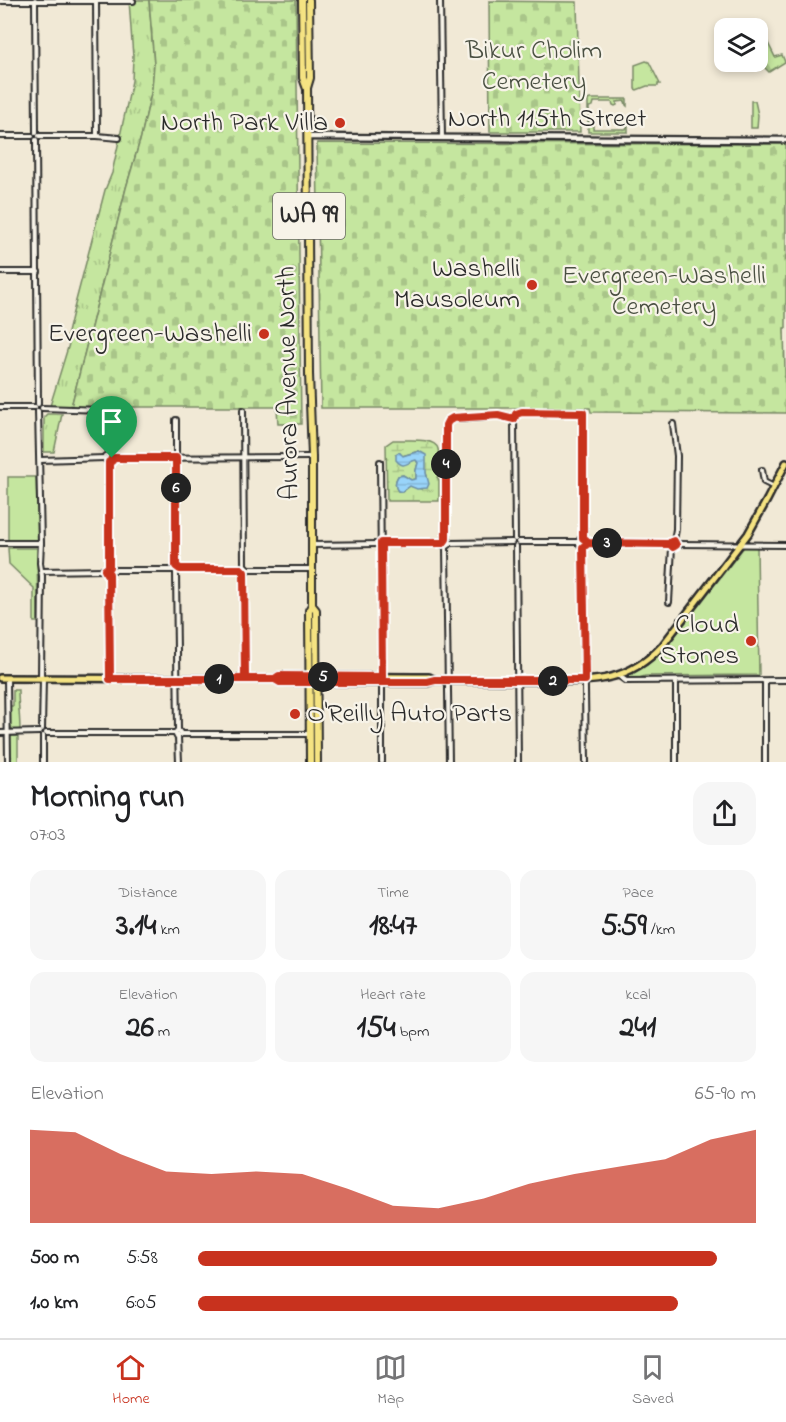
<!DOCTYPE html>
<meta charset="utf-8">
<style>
:root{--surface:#fff;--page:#f6f6f6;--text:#202124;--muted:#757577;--line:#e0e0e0;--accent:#c8321e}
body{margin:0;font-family:"Indie Flower",sans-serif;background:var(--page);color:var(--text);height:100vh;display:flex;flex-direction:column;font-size:22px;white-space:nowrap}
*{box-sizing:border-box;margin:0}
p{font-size:20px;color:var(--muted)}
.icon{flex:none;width:33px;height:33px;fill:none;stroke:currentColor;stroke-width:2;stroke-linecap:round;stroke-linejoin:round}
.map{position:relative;height:762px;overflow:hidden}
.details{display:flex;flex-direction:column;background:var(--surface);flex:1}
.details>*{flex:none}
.buttons{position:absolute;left:714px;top:18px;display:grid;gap:12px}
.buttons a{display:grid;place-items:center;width:54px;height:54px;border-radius:12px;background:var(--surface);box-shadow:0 3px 9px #0003;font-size:30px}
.pin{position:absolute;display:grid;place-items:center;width:51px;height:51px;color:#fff;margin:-62px -26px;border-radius:50% 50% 50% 0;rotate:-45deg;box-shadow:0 0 6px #0007}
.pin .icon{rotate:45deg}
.km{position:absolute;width:30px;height:30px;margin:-15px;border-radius:50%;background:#222;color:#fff;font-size:16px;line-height:30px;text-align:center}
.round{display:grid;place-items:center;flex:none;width:63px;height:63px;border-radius:18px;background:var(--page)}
.summary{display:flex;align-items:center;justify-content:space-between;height:102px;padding:0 30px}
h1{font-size:33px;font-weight:700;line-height:45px}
.figures{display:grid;grid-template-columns:repeat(3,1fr);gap:9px;height:102px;padding:6px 30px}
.figures div{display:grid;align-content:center;border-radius:15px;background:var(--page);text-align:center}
.figures b{font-size:30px;font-weight:700}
.figures small{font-size:16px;font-weight:400}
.figures p{font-size:16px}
.chart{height:168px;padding:12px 30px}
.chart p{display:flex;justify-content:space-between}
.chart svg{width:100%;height:108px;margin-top:6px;fill:var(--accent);opacity:.7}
ul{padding:0 30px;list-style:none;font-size:20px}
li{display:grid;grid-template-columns:96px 72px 1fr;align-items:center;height:45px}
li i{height:15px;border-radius:8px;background:var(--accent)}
.tabs{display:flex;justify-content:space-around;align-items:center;height:84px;border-top:2px solid var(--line);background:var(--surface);font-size:16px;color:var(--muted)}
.tabs a{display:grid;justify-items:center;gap:3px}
.tabs .selected{color:var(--accent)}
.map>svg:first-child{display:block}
</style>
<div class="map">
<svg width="786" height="762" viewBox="0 0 786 762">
<defs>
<pattern id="grass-tufts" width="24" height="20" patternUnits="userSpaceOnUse" patternTransform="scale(1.5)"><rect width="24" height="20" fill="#c5e69f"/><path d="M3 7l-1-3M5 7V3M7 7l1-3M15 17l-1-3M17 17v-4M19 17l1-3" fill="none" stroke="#a9c589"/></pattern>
<pattern id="forest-firs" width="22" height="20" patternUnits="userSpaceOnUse" patternTransform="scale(1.5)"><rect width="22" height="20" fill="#c5e69f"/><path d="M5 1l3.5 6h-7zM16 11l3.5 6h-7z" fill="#a9c589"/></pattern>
<pattern id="wetland-marsh" width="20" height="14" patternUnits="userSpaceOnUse" patternTransform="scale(1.5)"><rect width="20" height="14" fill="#c5e69f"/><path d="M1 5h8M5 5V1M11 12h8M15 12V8" fill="none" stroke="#a9c589"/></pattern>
<pattern id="cemetery-stones" width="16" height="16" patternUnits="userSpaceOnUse" patternTransform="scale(1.5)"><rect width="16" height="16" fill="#c5e69f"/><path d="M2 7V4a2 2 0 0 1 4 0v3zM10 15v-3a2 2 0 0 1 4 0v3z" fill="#a9c589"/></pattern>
<pattern id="water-rules" width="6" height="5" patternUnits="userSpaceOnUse" patternTransform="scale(1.5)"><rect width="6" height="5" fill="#99d4fa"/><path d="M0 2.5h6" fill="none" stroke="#84b6d6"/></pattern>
</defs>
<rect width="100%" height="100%" fill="#f1e9d6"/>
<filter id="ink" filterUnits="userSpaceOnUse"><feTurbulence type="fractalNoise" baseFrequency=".0167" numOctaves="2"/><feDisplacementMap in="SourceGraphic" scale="12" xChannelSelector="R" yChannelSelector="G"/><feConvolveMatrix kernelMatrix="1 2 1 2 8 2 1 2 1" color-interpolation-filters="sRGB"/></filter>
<g filter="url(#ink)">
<g fill="url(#grass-tufts)" stroke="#788865" stroke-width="1.5">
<path d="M129,0H149L154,64L152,89L141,137L126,188L71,407L50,406L69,344L67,337L72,316L105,190L112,173L132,81L133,57Z"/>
<path d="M590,99H627V106L626,105L625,101L617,102V105L615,106L613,105L612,102H594L593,106L589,107V124L593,125V129H626L628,124V132H588V100Z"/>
<path d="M751,101H755L758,115L757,128H751Z"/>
<path d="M47,414H62L54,452H44V417Z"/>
<path d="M13,690H18C18,704 20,717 20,730H13L10,726L9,706H13Z"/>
<path d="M10,736H18V762H11Z"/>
</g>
<path fill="url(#forest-firs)" stroke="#788865" stroke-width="1.5" d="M760,27L775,57L782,55L785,62L769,72L759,62L767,51L758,32V28H756Z"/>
<path fill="url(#wetland-marsh)" stroke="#788865" stroke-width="1.5" fill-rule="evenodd" d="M393,440C404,441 435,436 438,449C440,457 439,467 439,475L437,477L439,480V501H387L386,445ZM419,451L427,476L422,489L410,486L402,492L398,491C394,486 395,481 398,476L403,475L411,480L416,479V470L418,463L416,460H413L396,454L399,452L402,456Z"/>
<g fill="url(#cemetery-stones)" stroke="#788865" stroke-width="1.5">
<path d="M149,0H296L301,424H278L277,407H71L126,188L141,137L152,89L154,64Z"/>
<path d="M489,1L577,2L580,132H490Z"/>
<path d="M317,143L786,144V328H784L786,413L591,412L590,408H321Z"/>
</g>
<g fill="#c5e69f" stroke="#788865" stroke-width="1.5">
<path d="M646,61L649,62L660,84H658V86H647L637,90L635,89V65Z"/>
<path d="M8,477H36L38,540H8Z"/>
<path d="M744,547H757L759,675L645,676L636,679L628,678L626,676L647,665L665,649Z"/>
<path d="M8,548H37L38,622H34V588L9,564Z"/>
</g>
<path fill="url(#water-rules)" stroke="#6d90a7" stroke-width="1.5" d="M419,451L426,455V473L429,484L427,488L417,489L410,486L402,492L398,491C394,486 395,481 398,476L403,475L411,480L416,479V470L418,463L416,460C407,462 404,470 396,460V454L399,452L403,456Z"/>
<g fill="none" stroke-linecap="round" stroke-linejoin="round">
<g stroke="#2b2b2b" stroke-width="8">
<g id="minor">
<path d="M35,0L36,133"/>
<path d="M96,0L97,136"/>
<path d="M440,0L442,138"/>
<path d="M0,1H133"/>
<path d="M0,136H32"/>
<path d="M39,136H97L119,138"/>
<path d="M36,140L38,404"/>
<path d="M0,272H38"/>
<path d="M0,407H35"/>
<path d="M42,408L102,410L107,412L108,416L109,455"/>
<path d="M243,410L244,565"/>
<path d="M38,411L41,543L40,563L42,576L41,678"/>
<path d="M514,419L516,414L522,412L583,413V539"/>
<path d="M514,419L515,539"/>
<path d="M176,420V566"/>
<path d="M673,424L677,456L676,529L674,541"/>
<path d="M113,458L112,461L109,462L105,459V456L108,455H111L113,458L312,457"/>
<path d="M40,460L105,458"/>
<path d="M109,462V567"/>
<path d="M380,462L382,677"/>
<path d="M762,470L764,482L774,487"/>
<circle cx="583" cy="542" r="4"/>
<path d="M446,539V425L448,421L453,419L498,415L514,419"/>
<path d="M519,542H579"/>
<path d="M0,543H41"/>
<path d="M450,543L447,539L444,540L443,545L446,547L449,545L450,543L512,542"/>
<path d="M587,543L670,544"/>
<path d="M676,544L786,545"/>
<path d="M312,545L443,543"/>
<path d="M516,546L518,762"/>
<path d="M446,547L449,762"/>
<path d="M583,547L586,762"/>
<path d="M180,569H241"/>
<path d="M248,569L244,565L241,569L244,572H246L248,569H312"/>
<path d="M113,570H173"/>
<path d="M41,571L105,570"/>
<path d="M244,572L245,679"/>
<path d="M176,573L178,730"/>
<path d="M109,574L110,679"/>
<path d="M669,602L672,547"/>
<path d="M619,676L626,681L786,680"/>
<path d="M7,678L8,762"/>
<path d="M676,681V762"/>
<path d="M382,682V762"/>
<path d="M42,729L43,678"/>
<path d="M0,733L39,732"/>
<path d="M46,733H175"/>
<path d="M181,734L178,730L175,733L177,737L181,734H310"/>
<path d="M43,736V762"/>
<path d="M178,737L179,762"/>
<path d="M765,762V681"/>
</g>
</g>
<g stroke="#2b2b2b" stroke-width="9">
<path id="tertiary" d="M308,137L786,140"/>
</g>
<g stroke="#2b2b2b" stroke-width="10">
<g id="primary">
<path d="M0,678L275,679L280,682L427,683L435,680C469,681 503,681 537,681C561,681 587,683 611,677C631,672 648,661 662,646L748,534L767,500L786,463"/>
<path d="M275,679L279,676L415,677H429L435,680"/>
</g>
</g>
<g stroke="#2b2b2b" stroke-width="10">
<g id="trunk">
<path d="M302,0L303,78L307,89L309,374L312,457V605L309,610L310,762"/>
<path d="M307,88L310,78L309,0"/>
<path d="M312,605L316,610L317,762"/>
</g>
</g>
<use href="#minor" stroke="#f7f3e8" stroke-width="4"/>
<use href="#tertiary" stroke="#f7f3e8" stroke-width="4.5"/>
<use href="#primary" stroke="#f5e382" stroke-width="5"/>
<use href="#trunk" stroke="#f5e382" stroke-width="6"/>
</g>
</g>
<g fill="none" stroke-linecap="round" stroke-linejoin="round" filter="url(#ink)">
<g stroke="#fff" stroke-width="12">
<path id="route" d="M112,458V461L109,462V567L105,570L107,574H109L110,679H275L280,682H427L435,680H585L583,547L586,545L587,543L670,544L671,542L674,541L676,545L673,547L670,544L587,543L586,540L583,538V413L522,412L516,414L514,419L498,415L453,418L448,421L446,425V539L443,543H381L382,677L279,676L275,679H245L244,572L241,569H180L176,566V458H112"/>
</g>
<use href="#route" stroke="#c8321e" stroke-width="8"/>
</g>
<g fill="#c8321e" stroke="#f7f3e8" stroke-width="2">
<circle cx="340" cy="123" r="6"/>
<circle cx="532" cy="285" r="6"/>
<circle cx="264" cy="334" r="6"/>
<circle cx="751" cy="641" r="6"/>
<circle cx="295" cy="714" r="6"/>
</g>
<g text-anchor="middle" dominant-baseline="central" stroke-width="4.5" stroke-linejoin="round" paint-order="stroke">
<rect fill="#f7f3e8" stroke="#686764" stroke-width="1.5" x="273" y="193" width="72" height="46" rx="4.5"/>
<g font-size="26" font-weight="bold" fill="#2b2b2b">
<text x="309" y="216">WA 99</text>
</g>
<g font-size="27" fill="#4a5042" stroke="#f7f3e8">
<text x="534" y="51">Bikur Cholim<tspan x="534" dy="31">Cemetery</tspan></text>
<text x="664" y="276">Evergreen-Washelli<tspan x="664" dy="31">Cemetery</tspan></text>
</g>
<g font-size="27" fill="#2b2b2b" stroke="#f7f3e8">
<text x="547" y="119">North 115th Street</text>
<text transform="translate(289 383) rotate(-91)">Aurora Avenue North</text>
</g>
<g font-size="27" fill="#2b2b2b" stroke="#f7f3e8" text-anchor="end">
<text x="328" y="123">North Park Villa</text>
<text x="520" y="269">Washelli<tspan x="520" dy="31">Mausoleum</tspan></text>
<text x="252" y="334">Evergreen-Washelli</text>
<text x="739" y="625">Cloud<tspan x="739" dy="31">Stones</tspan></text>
<text x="307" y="714" text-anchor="start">O'Reilly Auto Parts</text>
</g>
</g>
</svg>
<div class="buttons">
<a><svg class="icon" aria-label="layers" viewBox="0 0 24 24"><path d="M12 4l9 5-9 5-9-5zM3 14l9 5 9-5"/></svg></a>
</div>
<div class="pin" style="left:112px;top:458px;background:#1e9e55"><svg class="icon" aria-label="arrive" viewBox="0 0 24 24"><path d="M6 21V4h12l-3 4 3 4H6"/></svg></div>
<b class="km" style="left:219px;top:679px">1</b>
<b class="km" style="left:553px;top:681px">2</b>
<b class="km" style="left:607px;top:543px">3</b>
<b class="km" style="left:446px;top:464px">4</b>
<b class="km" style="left:323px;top:677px">5</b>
<b class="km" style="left:176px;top:488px">6</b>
</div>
<section class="details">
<div class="summary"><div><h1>Morning run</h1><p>07:03</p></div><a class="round"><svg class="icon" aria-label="share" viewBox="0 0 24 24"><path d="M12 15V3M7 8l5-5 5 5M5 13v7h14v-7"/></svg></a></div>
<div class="figures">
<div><p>Distance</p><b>3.14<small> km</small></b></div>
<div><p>Time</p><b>18:47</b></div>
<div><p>Pace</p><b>5:59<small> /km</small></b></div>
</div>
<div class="figures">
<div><p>Elevation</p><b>26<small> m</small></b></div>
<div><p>Heart rate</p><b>154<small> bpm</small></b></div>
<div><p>kcal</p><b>241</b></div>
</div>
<div class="chart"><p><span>Elevation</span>65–90 m</p>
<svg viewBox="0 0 160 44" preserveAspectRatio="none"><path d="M0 44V6L10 7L20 16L30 23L40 24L50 23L60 24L70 30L80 37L90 38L100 34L110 28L120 24L130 21L140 18L150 10L160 6V44z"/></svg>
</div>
<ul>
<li><b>500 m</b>5:58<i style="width:93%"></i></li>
<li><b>1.0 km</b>6:05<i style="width:86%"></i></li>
</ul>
</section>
<nav class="tabs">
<a class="selected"><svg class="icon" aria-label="home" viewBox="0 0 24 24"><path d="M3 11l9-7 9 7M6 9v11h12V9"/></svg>Home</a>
<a><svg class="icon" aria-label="map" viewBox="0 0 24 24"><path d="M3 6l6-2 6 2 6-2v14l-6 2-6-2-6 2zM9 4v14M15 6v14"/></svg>Map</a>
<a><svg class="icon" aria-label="saved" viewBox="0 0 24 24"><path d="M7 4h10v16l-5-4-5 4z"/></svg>Saved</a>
</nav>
